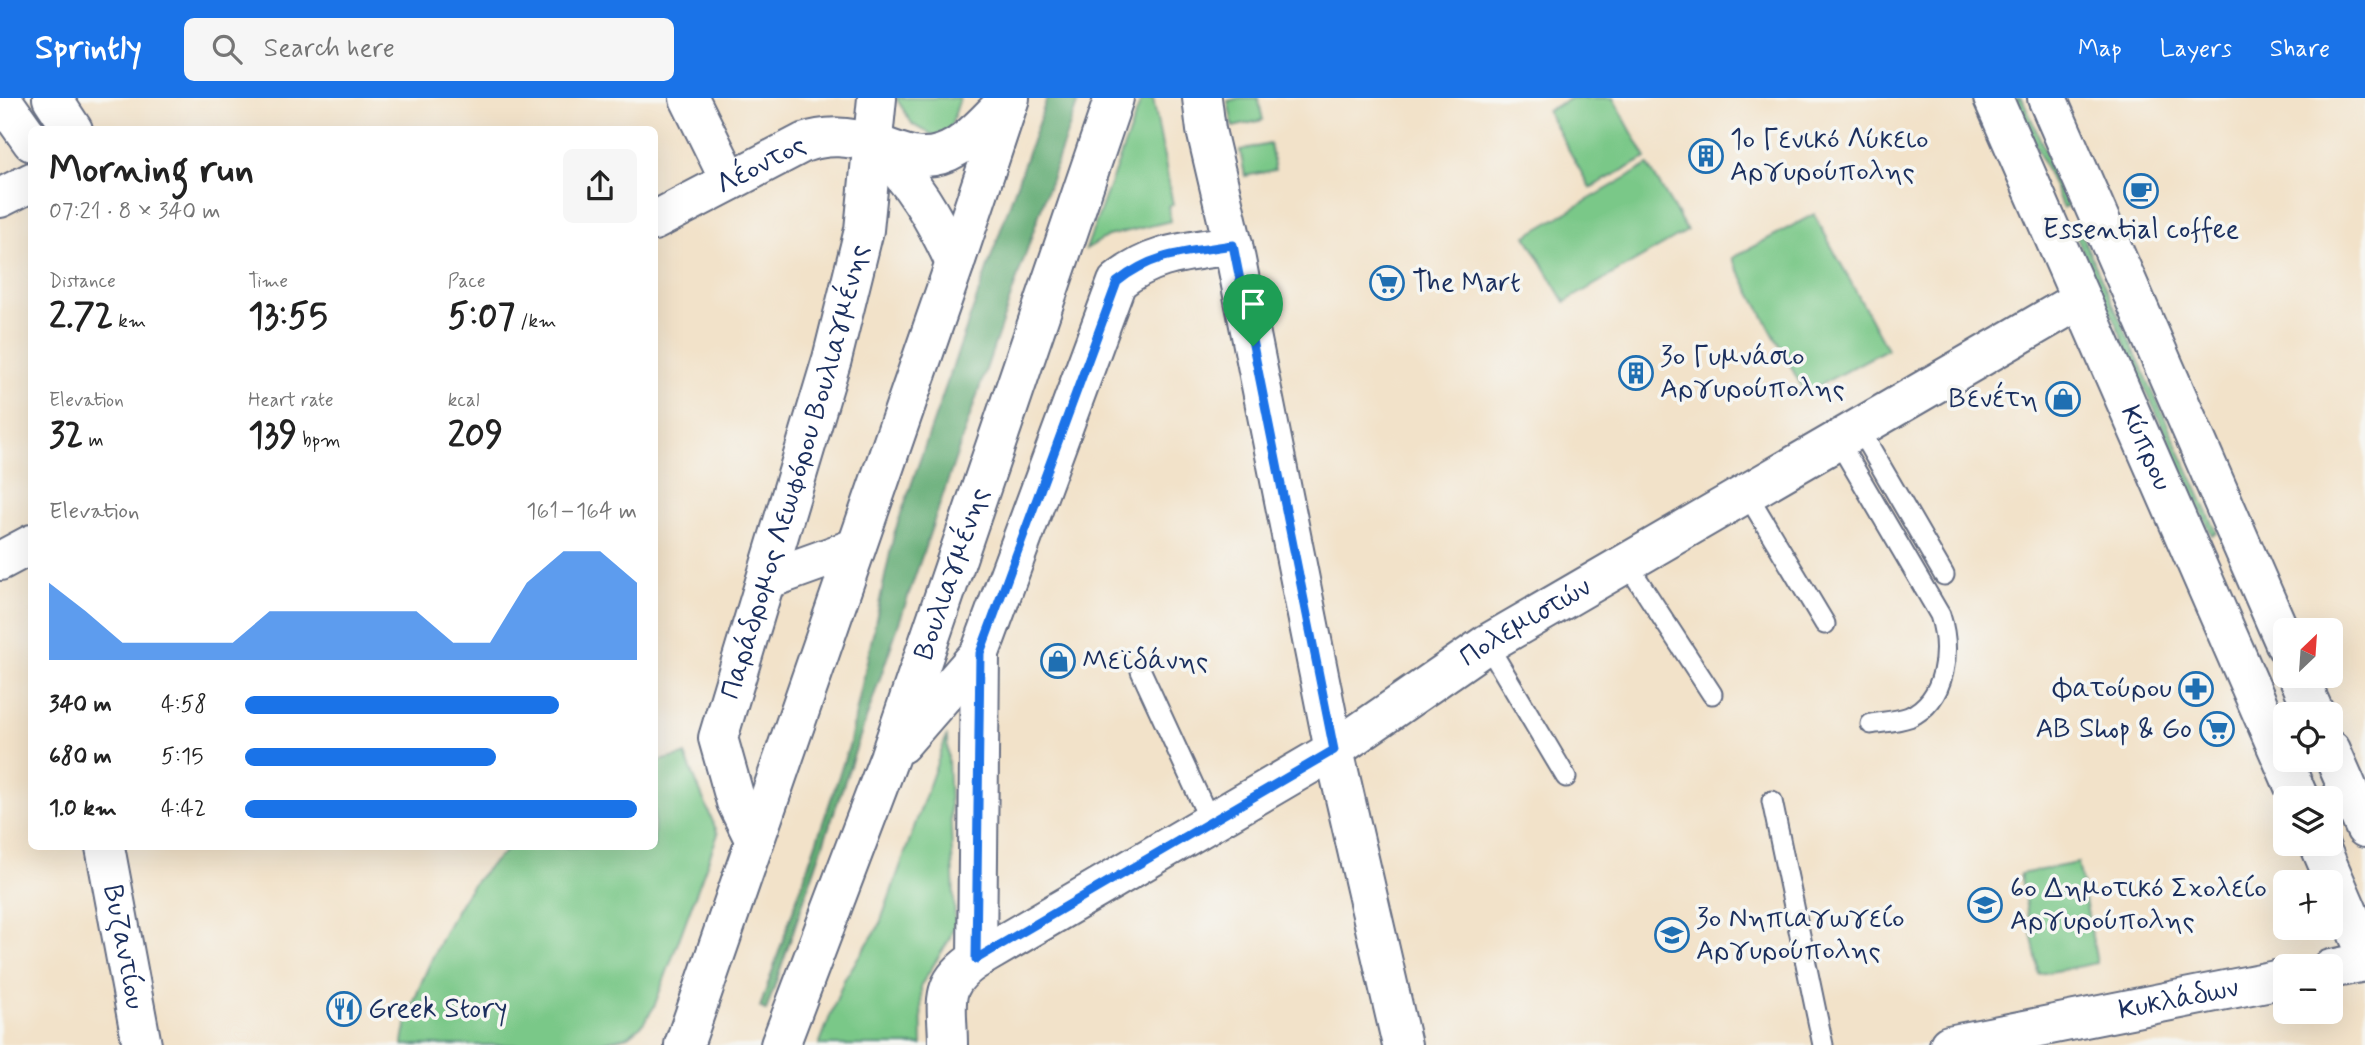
<!DOCTYPE html>
<meta charset="utf-8">
<style>
:root{--surface:#fff;--page:#f6f6f6;--text:#222;--muted:#767676;--accent:#1a73e8}
body{margin:0;font-family:Mynerve,sans-serif;background:var(--page);color:var(--text);height:100vh;display:flex;flex-direction:column;font-size:26px;white-space:nowrap}
*{box-sizing:border-box;margin:0}
p{font-size:23px;color:var(--muted)}
.icon{flex:none;width:38px;height:38px;fill:none;stroke:currentColor;stroke-width:2;stroke-linecap:round;stroke-linejoin:round}
.map{position:relative;flex:1;overflow:hidden}
.panel{position:absolute;left:28px;top:28px;width:630px;height:724px;display:flex;flex-direction:column;background:var(--surface);border-radius:10px;box-shadow:0 7px 28px #0002}
.panel>*{flex:none}
.needle{width:46px;rotate:25deg}
.controls{position:absolute;left:2273px;top:520px;display:grid;gap:14px}
.controls a{display:grid;place-items:center;width:70px;height:70px;border-radius:10px;background:var(--surface);box-shadow:0 7px 28px #0002;font-size:35px}
.pin{position:absolute;display:grid;place-items:center;width:60px;height:60px;color:#fff;margin:-72px -30px;border-radius:50% 50% 50% 0;rotate:-45deg;box-shadow:0 0 7px #0007}
.pin .icon{rotate:45deg}
.round{display:grid;place-items:center;flex:none;width:74px;height:74px;border-radius:10px;background:var(--page)}
.head{display:flex;align-items:center;justify-content:space-between;height:119px;padding:0 21px}
h1{font-size:38px;font-weight:700;line-height:52px}
.metrics{display:grid;grid-template-columns:repeat(3,1fr);gap:10px;height:119px;padding:7px 21px}
.metrics div{display:grid;align-content:center}
.metrics b{font-size:35px;font-weight:700}
.metrics small{font-size:19px;font-weight:400}
.metrics p{font-size:19px}
.chart{height:196px;padding:14px 21px}
.chart p{display:flex;justify-content:space-between}
.chart svg{width:100%;height:126px;margin-top:7px;fill:var(--accent);opacity:.7}
ul{padding:0 21px;list-style:none;font-size:23px}
li{display:grid;grid-template-columns:112px 84px 1fr;align-items:center;height:52px}
li i{height:18px;border-radius:9px;background:var(--accent)}
header{display:flex;align-items:center;gap:42px;box-sizing:border-box;height:98px;padding:0 35px;background:var(--accent);color:#fff}
header strong{font-size:33px}
nav{display:flex;gap:38px;margin-inline-start:auto;font-size:24px}
.search{width:490px;height:63px;background:var(--page);display:flex;align-items:center;gap:18px;box-sizing:border-box;padding:0 24px;border-radius:10px;color:var(--muted);font-size:26px}
.map>svg:first-child{display:block}
</style>
<header>
<strong>Sprintly</strong>
<div class="search"><svg class="icon" aria-label="search" viewBox="0 0 24 24"><circle cx="10" cy="10" r="6"/><path d="M15 15l6 6"/></svg>Search here</div>
<nav><a>Map</a><a>Layers</a><a>Share</a></nav>
</header>
<div class="map">
<svg width="2365" height="947" viewBox="0 0 2365 947">
<rect width="100%" height="100%" fill="#f6f6f2"/>
<filter id="ink" filterUnits="userSpaceOnUse"><feTurbulence type="fractalNoise" baseFrequency=".0143" numOctaves="2"/><feDisplacementMap in="SourceGraphic" scale="14" xChannelSelector="R" yChannelSelector="G"/><feConvolveMatrix kernelMatrix="1 2 1 2 8 2 1 2 1" color-interpolation-filters="sRGB"/></filter>
<filter id="wash" filterUnits="userSpaceOnUse"><feTurbulence type="fractalNoise" baseFrequency=".00686" numOctaves="4" result="noise"/><feDisplacementMap in="SourceGraphic" scale="28" xChannelSelector="R" yChannelSelector="G"/><feGaussianBlur stdDeviation="1.57" result="paint"/><feColorMatrix in="noise" values="0 0 0 0 0 0 0 0 0 0 0 0 0 0 0 0 0 1.4 0 .05"/><feComposite in="paint" operator="in"/></filter>
<g filter="url(#wash)">
<rect width="100%" height="100%" fill="#f2e2c9"/>
<g fill="#7ac888" stroke="#4a7c73" stroke-width="2">
<path d="M896,0H960L950,31L935,38L913,27Z"/>
<path d="M1142,0H1153L1173,107L1168,108L1171,123L1108,138L1086,151Z"/>
<path d="M1240,0H1258L1263,22L1233,29L1228,3Z"/>
<path d="M1571,0H1613L1646,60L1590,90L1547,13Z"/>
<path d="M2015,0H2022L2069,107L2063,110Z"/>
<path d="M1270,46L1275,72L1245,78L1240,52Z"/>
<path d="M1648,67L1687,133L1565,204L1526,138Z"/>
<path d="M1814,116L1887,251L1805,295L1732,160Z"/>
<path d="M2081,136L2217,435L2212,437L2076,138Z"/>
<path d="M947,637L955,824L949,842L921,887L922,947H819L844,882L879,828Z"/>
<path d="M685,657L718,736L654,909L642,927L628,938L605,944L542,947H403C404,914 447,825 466,796C477,780 495,761 511,749H654L655,664Z"/>
<path d="M2078,765L2097,865L2039,876L2020,776Z"/>
</g>
<path fill="#63ac74" stroke="#3f6e69" stroke-width="2" d="M1047,0H1079L766,913L760,909L849,648L894,436Z"/>
</g>
<g filter="url(#ink)">
<g fill="none" stroke-linecap="round" stroke-linejoin="round">
<g stroke="#666e83" stroke-width="23">
<g id="service">
<path d="M1858,329L1944,477"/>
<path d="M1837,341L1940,517C1951,551 1947,602 1909,619C1898,623 1883,624 1871,626"/>
<path d="M1746,394L1825,526"/>
<path d="M1626,464L1712,596"/>
<path d="M1487,546L1566,679"/>
<path d="M1141,573L1210,723"/>
<path d="M1772,703L1823,947"/>
</g>
</g>
<g stroke="#666e83" stroke-width="42">
<g id="minor">
<path d="M1,0L32,44"/>
<path d="M52,0L73,32"/>
<path d="M689,0L730,83"/>
<path d="M1202,0L1206,32L1233,147L1334,652L1402,947"/>
<path d="M0,100L32,84"/>
<path id="s1" d="M654,123L803,45C829,36 848,39 874,45"/>
<path d="M0,463L32,446"/>
<path id="s2" d="M105,749L142,947"/>
<path id="s3" d="M977,861L1334,652L1487,546L2081,201"/>
<path d="M2331,871L2365,864"/>
<path d="M948,947C948,905 937,887 977,861L980,555L1117,184C1154,154 1188,154 1233,147"/>
<path id="s4" d="M1949,947L2286,880"/>
</g>
</g>
<g stroke="#666e83" stroke-width="42">
<g id="tertiary">
<path id="s5" d="M754,741L736,704L718,640L832,261L864,132L877,0"/>
</g>
</g>
<g stroke="#666e83" stroke-width="42">
<g id="secondary">
<path id="s6" d="M1993,0L2299,700"/>
<path d="M2047,0L2286,548"/>
<path d="M2298,578L2315,616"/>
<path d="M2331,652L2365,730"/>
<path d="M2319,746L2365,853"/>
</g>
</g>
<g stroke="#666e83" stroke-width="42">
<g id="primary">
<path d="M874,45C887,50 899,55 912,58C953,66 978,31 1004,6"/>
<path d="M876,47C914,85 933,117 955,165"/>
<path d="M766,482L855,450"/>
<path d="M901,646L980,555"/>
<path d="M684,947L955,165L1010,0"/>
<path id="s7" d="M780,947L889,660L1114,0"/>
</g>
</g>
<use href="#service" stroke="#fff" stroke-width="19"/>
<use href="#minor" stroke="#fff" stroke-width="38"/>
<use href="#tertiary" stroke="#fff" stroke-width="38"/>
<use href="#secondary" stroke="#fff" stroke-width="38"/>
<use href="#primary" stroke="#fff" stroke-width="38"/>
</g>
</g>
<g fill="none" stroke-linecap="round" stroke-linejoin="round" filter="url(#ink)">
<g stroke="#fff" stroke-width="14">
<path id="route" d="M1233,147L1334,652L976,861L980,555L1117,184C1154,154 1188,154 1233,147Z"/>
</g>
<use href="#route" stroke="#1a73e8" stroke-width="9"/>
</g>
<defs>
<g id="building-ring" transform="scale(1.75)"><circle r="9.5" fill="#f6f6f2" stroke="#1f6fb2" stroke-width="1.5"/><path d="M-4-6H4V6H1V3H-1V6H-4ZM-2.5-4.3h1.7v1.8h-1.7ZM.8-4.3h1.7v1.8H.8ZM-2.5-1h1.7V.8h-1.7ZM.8-1h1.7V.8H.8Z" fill="#1f6fb2"/></g>
<g id="cafe-ring" transform="scale(1.75)"><circle r="9.5" fill="#f6f6f2" stroke="#1f6fb2" stroke-width="1.5"/><path d="M-5.5-4.5H6V0H3Q3 3.5 0 3.5H-2.5Q-5.5 3.5-5.5 0ZM3-3.2v2h1.7v-2ZM-6 4.5H4V6H-6Z" fill="#1f6fb2"/></g>
<g id="supermarket-ring" transform="scale(1.75)"><circle r="9.5" fill="#f6f6f2" stroke="#1f6fb2" stroke-width="1.5"/><path d="M-6-5.5h2.5l.6 2H6L4.5 2H-2.5L-4.4-4H-6ZM-1.5 3.2a1.3 1.3 0 1 0 .1 0ZM3 3.2a1.3 1.3 0 1 0 .1 0Z" fill="#1f6fb2"/></g>
<g id="shop-ring" transform="scale(1.75)"><circle r="9.5" fill="#f6f6f2" stroke="#1f6fb2" stroke-width="1.5"/><path d="M-5-2.5h2.3a2.7 3.5 0 0 1 5.4 0H5L5.5 6h-11ZM-1.5-2.5h3a1.5 2.3 0 0 0-3 0Z" fill="#1f6fb2"/></g>
<g id="pharmacy-ring" transform="scale(1.75)"><circle r="9.5" fill="#f6f6f2" stroke="#1f6fb2" stroke-width="1.5"/><path d="M-2-6h4v4h4v4h-4v4h-4v-4h-4v-4h4Z" fill="#1f6fb2"/></g>
<g id="school-ring" transform="scale(1.75)"><circle r="9.5" fill="#f6f6f2" stroke="#1f6fb2" stroke-width="1.5"/><path d="M0-5L7-2L0 1L-7-2ZM-4 1L0 2.5L4 1V4Q0 6-4 4Z" fill="#1f6fb2"/></g>
<g id="restaurant-ring" transform="scale(1.75)"><circle r="9.5" fill="#f6f6f2" stroke="#1f6fb2" stroke-width="1.5"/><path d="M-5-6h1v4h1v-4h1v4h1v-4h1v5L-1.5 .5V6h-2V.5L-5-1ZM5-6V6H3V1.5H1.5Q1.5-4 5-6Z" fill="#1f6fb2"/></g>
</defs>
<g fill-rule="evenodd">
<use href="#building-ring" x="1706" y="58"/>
<use href="#cafe-ring" x="2141" y="93"/>
<use href="#supermarket-ring" x="1387" y="185"/>
<use href="#building-ring" x="1636" y="275"/>
<use href="#shop-ring" x="2063" y="301"/>
<use href="#shop-ring" x="1058" y="563"/>
<use href="#pharmacy-ring" x="2196" y="591"/>
<use href="#supermarket-ring" x="2217" y="631"/>
<use href="#school-ring" x="1985" y="807"/>
<use href="#school-ring" x="1672" y="837"/>
<use href="#restaurant-ring" x="344" y="911"/>
</g>
<g text-anchor="middle" dominant-baseline="central" stroke-width="7" stroke-linejoin="round" paint-order="stroke">
<g font-size="28" fill="#1b2f5e" stroke="#f6f6f2" text-anchor="start">
<text x="1730" y="42">1ο Γενικό Λύκειο<tspan x="1730" dy="32">Αργυρούπολης</tspan></text>
<text x="2141" y="132" text-anchor="middle">Essential coffee</text>
<text x="1412" y="185">The Mart</text>
<text x="1660" y="259">3ο Γυμνάσιο<tspan x="1660" dy="32">Αργυρούπολης</tspan></text>
<text x="2038" y="301" text-anchor="end">Βενέτη</text>
<text x="1082" y="563">Μεϊδάνης</text>
<text x="2172" y="591" text-anchor="end">Φατούρου</text>
<text x="2192" y="631" text-anchor="end">ΑΒ Shop &amp; Go</text>
<text x="2010" y="791">6ο Δημοτικό Σχολείο<tspan x="2010" dy="32">Αργυρούπολης</tspan></text>
<text x="1696" y="821">3ο Νηπιαγωγείο<tspan x="1696" dy="32">Αργυρούπολης</tspan></text>
<text x="368" y="911">Greek Story</text>
</g>
<g font-size="28" fill="#1b2f5e" stroke="#f6f6f2">
<text stroke="none"><textPath href="#s1" startOffset="121">Λέοντος</textPath></text>
<text stroke="none"><textPath href="#s6" startOffset="382">Κύπρου</textPath></text>
<text stroke="none"><textPath href="#s5" startOffset="385">Παράδρομος Λεωφόρου Βουλιαγμένης</textPath></text>
<text stroke="none"><textPath href="#s7" startOffset="502">Βουλιαγμένης</textPath></text>
<text stroke="none"><textPath href="#s3" startOffset="644">Πολεμιστών</textPath></text>
<text stroke="none"><textPath href="#s2" startOffset="102">Βυζαντίου</textPath></text>
<text stroke="none"><textPath href="#s4" startOffset="234">Κυκλάδων</textPath></text>
</g>
</g>
</svg>
<div class="controls">
<a><svg class="needle" viewBox="-14 -14 28 28"><path d="M0-13l5 13h-10z" fill="#e53935"/><path d="M0 13l5-13h-10z" fill="#767676"/></svg></a>
<a><svg class="icon" aria-label="locate" viewBox="0 0 24 24"><circle cx="12" cy="12" r="6"/><path d="M12 2v4M12 18v4M2 12h4M18 12h4"/></svg></a>
<a><svg class="icon" aria-label="layers" viewBox="0 0 24 24"><path d="M12 4l9 5-9 5-9-5zM3 14l9 5 9-5"/></svg></a>
<a>+</a>
<a>−</a>
</div>
<div class="pin" style="left:1253px;top:248px;background:#1e9e55"><svg class="icon" aria-label="arrive" viewBox="0 0 24 24"><path d="M6 21V4h12l-3 4 3 4H6"/></svg></div>
<section class="panel">
<div class="head"><div><h1>Morning run</h1><p>07:21 · 8 × 340 m</p></div><a class="round"><svg class="icon" aria-label="share" viewBox="0 0 24 24"><path d="M12 15V3M7 8l5-5 5 5M5 13v7h14v-7"/></svg></a></div>
<div class="metrics">
<div><p>Distance</p><b>2.72<small> km</small></b></div>
<div><p>Time</p><b>13:55</b></div>
<div><p>Pace</p><b>5:07<small> /km</small></b></div>
</div>
<div class="metrics">
<div><p>Elevation</p><b>32<small> m</small></b></div>
<div><p>Heart rate</p><b>139<small> bpm</small></b></div>
<div><p>kcal</p><b>209</b></div>
</div>
<div class="chart"><p><span>Elevation</span>161–164 m</p>
<svg viewBox="0 0 160 44" preserveAspectRatio="none"><path d="M0 44V17L10 27L20 38L30 38L40 38L50 38L60 27L70 27L80 27L90 27L100 27L110 38L120 38L130 17L140 6L150 6L160 17V44z"/></svg>
</div>
<ul>
<li><b>340 m</b>4:58<i style="width:80%"></i></li>
<li><b>680 m</b>5:15<i style="width:64%"></i></li>
<li><b>1.0 km</b>4:42<i style="width:100%"></i></li>
</ul>
</section>
</div>
